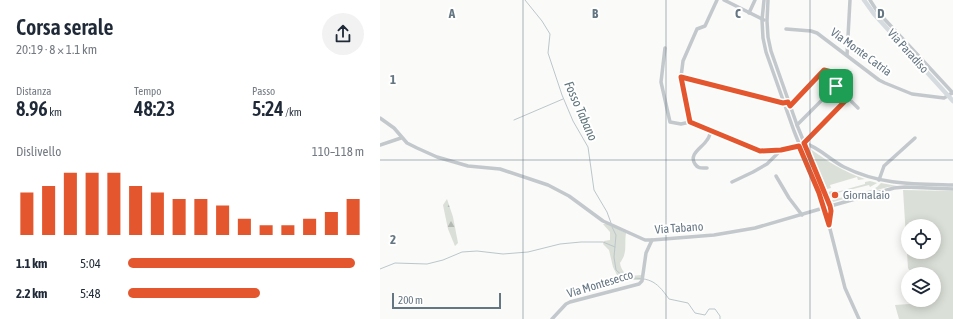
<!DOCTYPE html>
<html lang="it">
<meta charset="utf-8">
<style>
:root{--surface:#fff;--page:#f2f2f3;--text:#1f2937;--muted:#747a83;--accent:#e4572e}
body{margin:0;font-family:"Asap Condensed",sans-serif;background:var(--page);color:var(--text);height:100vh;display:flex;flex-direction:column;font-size:15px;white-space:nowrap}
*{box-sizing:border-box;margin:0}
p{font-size:13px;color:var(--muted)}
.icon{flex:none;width:22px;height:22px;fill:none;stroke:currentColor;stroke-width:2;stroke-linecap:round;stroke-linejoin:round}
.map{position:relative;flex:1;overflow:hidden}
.details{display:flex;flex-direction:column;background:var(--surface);width:380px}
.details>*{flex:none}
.controls{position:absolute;left:521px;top:219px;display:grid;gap:8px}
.controls a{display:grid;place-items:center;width:40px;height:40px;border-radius:50%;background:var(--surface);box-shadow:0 2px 10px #0003;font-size:20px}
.scale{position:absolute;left:12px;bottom:10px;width:109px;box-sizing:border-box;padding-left:4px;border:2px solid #657683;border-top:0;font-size:11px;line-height:14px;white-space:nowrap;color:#657683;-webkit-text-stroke:3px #fff;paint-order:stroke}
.pin{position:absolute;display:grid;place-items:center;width:34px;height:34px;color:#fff;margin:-17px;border-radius:8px;box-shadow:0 2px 6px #0006}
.round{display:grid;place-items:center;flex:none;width:42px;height:42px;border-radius:21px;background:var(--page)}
.head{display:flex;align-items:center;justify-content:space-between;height:68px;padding:0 16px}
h1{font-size:22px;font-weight:600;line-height:30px}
.stats{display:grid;grid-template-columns:repeat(3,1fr);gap:6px;height:68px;padding:4px 16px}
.stats div{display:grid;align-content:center}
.stats b{font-size:20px;font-weight:600}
.stats small{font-size:11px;font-weight:400}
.stats p{font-size:11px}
.chart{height:112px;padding:8px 16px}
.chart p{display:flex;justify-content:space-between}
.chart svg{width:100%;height:72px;margin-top:4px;stroke:var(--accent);stroke-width:6}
ul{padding:0 16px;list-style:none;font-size:13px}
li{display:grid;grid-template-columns:64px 48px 1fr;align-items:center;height:30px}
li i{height:10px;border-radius:5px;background:var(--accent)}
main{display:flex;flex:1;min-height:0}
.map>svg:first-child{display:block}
</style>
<main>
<section class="details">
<div class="head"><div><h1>Corsa serale</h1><p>20:19 · 8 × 1.1 km</p></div><a class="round"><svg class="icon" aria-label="share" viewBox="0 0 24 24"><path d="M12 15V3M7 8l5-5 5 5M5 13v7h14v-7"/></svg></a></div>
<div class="stats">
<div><p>Distanza</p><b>8.96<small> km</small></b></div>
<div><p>Tempo</p><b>48:23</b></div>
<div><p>Passo</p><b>5:24<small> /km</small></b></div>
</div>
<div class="chart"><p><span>Dislivello</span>110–118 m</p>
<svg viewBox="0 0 160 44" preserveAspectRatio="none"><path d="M5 44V18M15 44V14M25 44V6M35 44V6M45 44V6M55 44V14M65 44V18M75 44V22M85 44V22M95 44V26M105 44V34M115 44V38M125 44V38M135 44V34M145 44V30M155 44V22"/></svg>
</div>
<ul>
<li><b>1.1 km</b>5:04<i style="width:96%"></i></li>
<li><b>2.2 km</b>5:48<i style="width:56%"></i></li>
</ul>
</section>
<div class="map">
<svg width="573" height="319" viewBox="0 0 573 319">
<defs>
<pattern id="forest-firs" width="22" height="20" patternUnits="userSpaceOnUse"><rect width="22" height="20" fill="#dadfd7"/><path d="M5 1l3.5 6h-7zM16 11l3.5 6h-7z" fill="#b4b9b4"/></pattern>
</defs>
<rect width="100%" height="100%" fill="#fafaf8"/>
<g fill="#dadfd7" fill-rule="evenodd">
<path d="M429,148C447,161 464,172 485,179L478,180L477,177L450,185L451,188L447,189Z"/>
<path d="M490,181L497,183L490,187L489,185L457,193V196L451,198L448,192L452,191L453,193L485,184V182Z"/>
<path d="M501,183L517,186L508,187L453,202L452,200L491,190L497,187Z"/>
<path d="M523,190L573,191V319H519L515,305L544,303L543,300H554V274H532L528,268ZM528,226H554V252H528Z"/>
<path d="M223,224H229L246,233C244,245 248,252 240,263C242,276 251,276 262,275L261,280H249L238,277L233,267L229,250L223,244L224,241L230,240V232Z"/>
</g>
<path fill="url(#forest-firs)" d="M67,199L73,217L78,243L75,246L68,229L63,205Z"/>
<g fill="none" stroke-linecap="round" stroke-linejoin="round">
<g stroke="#bbc7cb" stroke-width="1">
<path d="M145,0L162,21L170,34L168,53L182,95L193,121L208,147L214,190L227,212L231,223"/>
<path d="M134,120L183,99"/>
<path d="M232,227L236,235L234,257L236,270L245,278C269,278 275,279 289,299L308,303L315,313L325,315L329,309H335L340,316V319"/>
<path d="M0,269L15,263L47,264L63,260L82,252L97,251L123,254L148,252L180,244L201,242H223L235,247"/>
</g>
<g stroke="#c3c8cc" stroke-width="3.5">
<path d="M337,0L325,26L317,29L303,61L301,77L310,122L380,151L401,150"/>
<path d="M344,0L384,20"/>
<path d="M384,0L382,20L383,38L386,52L414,131L439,193L449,225L465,288L479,319"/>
<path d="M388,0L387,21L388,37L391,51L417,125L450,206L451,211L450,222"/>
<path d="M490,0L497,11L573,93"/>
<path d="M369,13L375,0"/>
<path d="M406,29L431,31L437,33L499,80L505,83L532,94L564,98L572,93"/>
<path d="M285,48L281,82L290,122L301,124L310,122"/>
<path d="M467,55L470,0"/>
<path d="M301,77L404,102"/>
<path d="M410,106L444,70C451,71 456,76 460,81L456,86L478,108"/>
<path d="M0,118L14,128L27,143L37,148L57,157L88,166L120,169L168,185L189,196L223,221L265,240H272L334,235L375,228L440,209L514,188L525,187L573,189"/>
<path d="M417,125L456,86"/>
<path d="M424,143C439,147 450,160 464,167C500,185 534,184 573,185"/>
<path d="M0,145L21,138"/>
<path d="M327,168C322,168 318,169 315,164C308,154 323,147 327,140C329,138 330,134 331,131"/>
<path d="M396,176L409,198L422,215"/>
<path d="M499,180L504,166L535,138"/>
<path d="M352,182L373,172L387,164L401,150L419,147L468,98"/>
<path d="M172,319L186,304L190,302L259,284L262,281L266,253L272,240"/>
</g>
<path stroke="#d6dbdf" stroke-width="4.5" d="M484,0L494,14L573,101"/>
</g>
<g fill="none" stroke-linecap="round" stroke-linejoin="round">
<g stroke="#fff" stroke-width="8">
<path id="route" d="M444,70L452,72L460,81L456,86L468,98L424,143L450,206L451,211L449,225L439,193L419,146L401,150L380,151L310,122L301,77L403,103L408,102L410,106Z"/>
</g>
<use href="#route" stroke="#e4572e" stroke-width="5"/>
</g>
<path fill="none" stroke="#657683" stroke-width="1" stroke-opacity="0.55" d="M143,0V319M286,0V319M430,0V319M0,160H573"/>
<circle fill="#e4572e" stroke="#fff" stroke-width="1.5" cx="455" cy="195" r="4"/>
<g text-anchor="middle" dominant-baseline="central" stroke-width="4" stroke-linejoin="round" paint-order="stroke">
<g font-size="12" fill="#657683" stroke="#fff">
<text transform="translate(528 51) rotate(48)">Via Paradiso</text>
<text transform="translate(481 52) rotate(36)">Via Monte Catria</text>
<text transform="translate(299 228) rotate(-4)">Via Tabano</text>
<text transform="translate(220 284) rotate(-17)">Via Montesecco</text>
</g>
<g font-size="12" fill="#657683" stroke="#fff" text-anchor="start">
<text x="463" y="195">Giornalaio</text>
</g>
<g font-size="13" font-style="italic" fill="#60757c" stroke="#fff">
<text transform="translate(201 111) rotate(66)">Fosso Tabano</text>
</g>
</g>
<g font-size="13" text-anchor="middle" font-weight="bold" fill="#657683" stroke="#fff" stroke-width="4" stroke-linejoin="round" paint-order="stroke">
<text x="72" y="18">A</text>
<text x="215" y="18">B</text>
<text x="358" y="18">C</text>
<text x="501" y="18">D</text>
<text x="13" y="84">1</text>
<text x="13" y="244">2</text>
</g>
</svg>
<div class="controls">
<a><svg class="icon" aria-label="locate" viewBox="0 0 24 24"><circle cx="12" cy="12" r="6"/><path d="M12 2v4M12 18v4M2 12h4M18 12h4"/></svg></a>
<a><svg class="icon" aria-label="layers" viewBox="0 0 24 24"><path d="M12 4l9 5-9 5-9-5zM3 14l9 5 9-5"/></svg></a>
</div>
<div class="scale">200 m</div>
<div class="pin" style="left:456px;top:86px;background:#1e9e55"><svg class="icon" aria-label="arrive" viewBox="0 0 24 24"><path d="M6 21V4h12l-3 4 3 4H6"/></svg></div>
</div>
</main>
